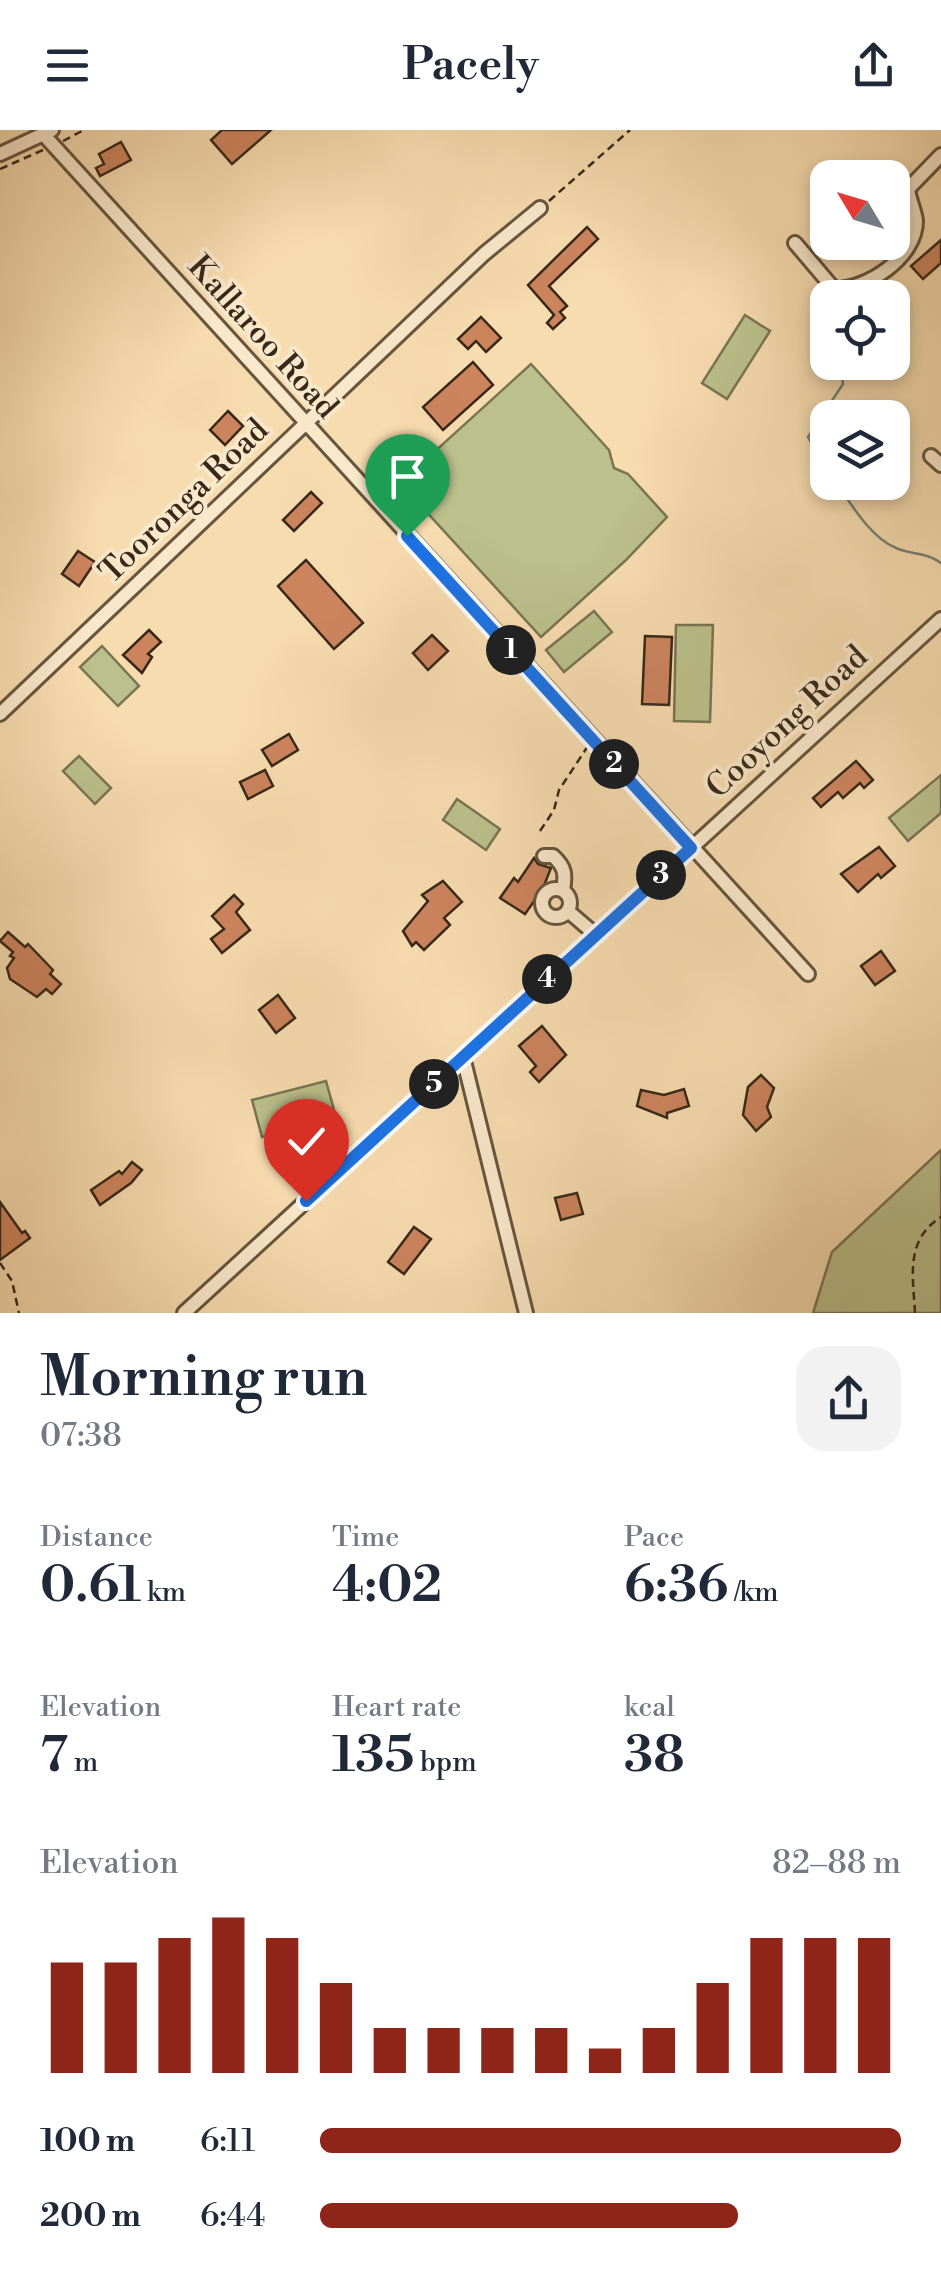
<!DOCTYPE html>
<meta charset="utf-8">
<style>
:root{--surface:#fff;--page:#f2f2f3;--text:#1f2937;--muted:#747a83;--accent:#8f2418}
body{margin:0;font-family:"Libre Bodoni",serif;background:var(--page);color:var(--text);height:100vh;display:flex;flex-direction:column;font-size:38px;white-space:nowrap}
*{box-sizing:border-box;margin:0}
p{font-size:32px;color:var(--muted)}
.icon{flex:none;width:55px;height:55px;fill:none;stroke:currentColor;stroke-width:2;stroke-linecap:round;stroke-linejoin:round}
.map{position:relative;height:1183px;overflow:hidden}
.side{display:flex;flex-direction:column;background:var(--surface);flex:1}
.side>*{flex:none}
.needle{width:65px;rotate:308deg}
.fabs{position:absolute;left:810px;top:30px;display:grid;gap:20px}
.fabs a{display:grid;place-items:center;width:100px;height:100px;border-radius:20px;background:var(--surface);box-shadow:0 5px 15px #0003;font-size:50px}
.pin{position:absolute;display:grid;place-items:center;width:85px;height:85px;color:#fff;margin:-102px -42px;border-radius:50% 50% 50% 0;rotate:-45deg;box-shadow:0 0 10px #0007}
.pin .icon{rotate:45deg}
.km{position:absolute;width:50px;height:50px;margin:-25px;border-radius:50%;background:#222;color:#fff;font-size:28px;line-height:50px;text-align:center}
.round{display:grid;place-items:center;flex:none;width:105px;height:105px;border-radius:30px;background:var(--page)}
.head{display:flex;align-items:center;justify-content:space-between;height:170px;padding:0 40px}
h1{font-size:55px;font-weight:600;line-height:75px}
.stats{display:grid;grid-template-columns:repeat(3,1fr);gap:15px;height:170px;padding:10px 40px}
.stats div{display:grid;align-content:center}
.stats b{font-size:50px;font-weight:600}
.stats small{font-size:28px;font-weight:400}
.stats p{font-size:28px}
.chart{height:280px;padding:20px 40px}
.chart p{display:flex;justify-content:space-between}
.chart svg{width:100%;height:180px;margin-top:10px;stroke:var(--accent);stroke-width:6}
ul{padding:0 40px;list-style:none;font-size:32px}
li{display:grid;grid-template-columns:160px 120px 1fr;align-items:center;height:75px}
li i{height:25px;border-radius:12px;background:var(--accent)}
header{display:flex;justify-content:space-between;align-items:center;height:130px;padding:0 40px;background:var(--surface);font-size:45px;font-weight:600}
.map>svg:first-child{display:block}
</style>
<header><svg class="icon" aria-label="menu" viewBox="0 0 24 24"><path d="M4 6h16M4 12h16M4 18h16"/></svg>Pacely<svg class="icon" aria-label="share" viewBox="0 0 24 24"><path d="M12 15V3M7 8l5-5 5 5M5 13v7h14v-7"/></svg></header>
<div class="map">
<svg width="941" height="1183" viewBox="0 0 941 1183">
<rect width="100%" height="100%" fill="#f7dcaf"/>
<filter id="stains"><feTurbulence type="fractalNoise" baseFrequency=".002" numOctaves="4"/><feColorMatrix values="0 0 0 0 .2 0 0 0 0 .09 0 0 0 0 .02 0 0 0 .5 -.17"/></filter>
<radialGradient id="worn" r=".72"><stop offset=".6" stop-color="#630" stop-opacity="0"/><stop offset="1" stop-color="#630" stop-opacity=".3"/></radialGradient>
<g fill="#bbc08c" stroke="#797453" stroke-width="2.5">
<path d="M745,185L770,201L727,269L702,253Z"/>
<path d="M531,234L609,320L614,338L628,344L667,387L626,430L541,507L400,353Z"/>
<path d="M594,481L612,502L564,542L546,520Z"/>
<path d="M676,495H713L710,592L674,591Z"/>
<path d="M102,516L139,556L118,576L80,537Z"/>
<path d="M79,626L111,658L95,674L63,641Z"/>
<path d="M941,645V683L908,711L889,688Z"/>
<path d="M457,669L500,699L486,720L443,690Z"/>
<path d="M326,951L336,987L262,1007L252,970Z"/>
<path d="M941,1020V1183H813L832,1122Z"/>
</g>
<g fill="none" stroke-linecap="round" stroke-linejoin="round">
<g stroke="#758075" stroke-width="2.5">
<path d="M828,341L808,307L843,254L840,232"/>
<path d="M836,352C851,374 870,407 896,418C912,425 926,422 941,433"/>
</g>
</g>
<g fill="#cc845d" stroke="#37281a" stroke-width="2.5">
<path d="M222,0H271L232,34L211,10Z"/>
<path d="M121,12L131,30L100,46L96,38L104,34L99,24Z"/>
<path d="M587,97L598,109L549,156L567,176L560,182L565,188L553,199L547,193L554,185L528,155Z"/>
<path d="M941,110V133L923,149L911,136Z"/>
<path d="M481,187L501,208L486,222L476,211L468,219L458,209Z"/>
<path d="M473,232L493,255L443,300L423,277Z"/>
<path d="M228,281L243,296L225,315L210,300Z"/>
<path d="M311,362L322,373L294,401L283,390Z"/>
<path d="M78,421L95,432L79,456L62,444Z"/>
<path d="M306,430L363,493L334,519L278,456Z"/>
<path d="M149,500L161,512L148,524L152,527L142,543L123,525Z"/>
<path d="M432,505L448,521L428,540L413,523Z"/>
<path d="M645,506L672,507L669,575L642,574Z"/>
<path d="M289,604L298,620L272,636L262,620Z"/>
<path d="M856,631L873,650L864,658L860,653L843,668L838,662L821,677L813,668Z"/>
<path d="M265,640L273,656L248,669L240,652Z"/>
<path d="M879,717L895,736L881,748L878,744L858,762L841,744Z"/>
<path d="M534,728L538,734L551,738L543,758L549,763L543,772L537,767L525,784L500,768L514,748L518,752Z"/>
<path d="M443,751L462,772L444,788L450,795L424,820L416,812L412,816L403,801L428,771L422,765Z"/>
<path d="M234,765L243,774L236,782L250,800L222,823L211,809L224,799L212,786Z"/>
<path d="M8,802L25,817L28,814L53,840L50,844L61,854L52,864L46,859L37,867L10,849L7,838L14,828L10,826L13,822L0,811Z"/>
<path d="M881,821L895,841L875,855L861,836Z"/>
<path d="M278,865L295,888L276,903L259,880Z"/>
<path d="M542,896L566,925L539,952L530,942L536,936L519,916Z"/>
<path d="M761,945L774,958L767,977L771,987L756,1001L743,985L748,957Z"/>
<path d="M684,959L689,976L667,983V988L637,976L641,960L664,965Z"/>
<path d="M132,1032L142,1040L131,1053L100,1075L91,1060L119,1041L122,1044Z"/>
<path d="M577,1063L583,1084L561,1090L555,1068Z"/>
<path d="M0,1072L22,1103L25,1101L30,1108L0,1130Z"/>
<path d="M414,1097L431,1109L404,1144L388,1132Z"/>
</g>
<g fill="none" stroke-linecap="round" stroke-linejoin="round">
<g stroke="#67553f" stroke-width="18">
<g id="minor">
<path d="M43,4L808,844"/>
<path d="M0,24L52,0"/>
<path d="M795,113L834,159C866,160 916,128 916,91C915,81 909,69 908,59L941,25"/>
<path d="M931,326L941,335"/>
<path d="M0,584L484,124L540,78"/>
<path d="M544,726H553C565,737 566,744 563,760"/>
<circle cx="556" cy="773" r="14"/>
<path d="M568,781L596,805"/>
<path d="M463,927L526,1183"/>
<path d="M184,1183L941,489"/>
</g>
</g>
<g stroke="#37281a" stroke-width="2.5" stroke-dasharray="8 5" stroke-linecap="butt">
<path d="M63,11L84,0"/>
<path d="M0,39L43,20"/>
<path d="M549,71L630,0"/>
<path d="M540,701L554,680L559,660L588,616"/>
<path d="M0,1133L12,1151L19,1183"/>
<path d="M915,1183C913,1145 905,1110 941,1087"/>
</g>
<use href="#minor" stroke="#fae8cb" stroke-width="12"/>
</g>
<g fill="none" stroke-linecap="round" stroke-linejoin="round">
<g stroke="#fff" stroke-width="20">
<path id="route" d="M306,1071L691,718L407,406"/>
</g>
<use href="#route" stroke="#1a73e8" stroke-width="12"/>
</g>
<g text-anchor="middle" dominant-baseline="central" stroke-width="8" stroke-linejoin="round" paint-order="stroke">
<g font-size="32" fill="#37281a" stroke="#fae8cb">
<text transform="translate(263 207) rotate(48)">Kallaroo Road</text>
<text transform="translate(184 371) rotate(-44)">Tooronga Road</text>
<text transform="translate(787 592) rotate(-43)">Cooyong Road</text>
</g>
</g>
<rect width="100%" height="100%" filter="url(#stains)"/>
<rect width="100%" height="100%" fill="url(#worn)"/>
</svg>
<div class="fabs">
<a><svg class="needle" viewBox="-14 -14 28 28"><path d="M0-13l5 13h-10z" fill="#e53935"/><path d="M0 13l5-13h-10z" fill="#747a83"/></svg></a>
<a><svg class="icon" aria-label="locate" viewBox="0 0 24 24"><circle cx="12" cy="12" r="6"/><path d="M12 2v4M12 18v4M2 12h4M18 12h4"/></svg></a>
<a><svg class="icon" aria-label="layers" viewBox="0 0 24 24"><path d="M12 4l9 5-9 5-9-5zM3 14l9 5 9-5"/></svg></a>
</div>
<div class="pin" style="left:407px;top:406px;background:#1e9e55"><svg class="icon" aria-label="arrive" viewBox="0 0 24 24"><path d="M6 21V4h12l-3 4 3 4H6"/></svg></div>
<div class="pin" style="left:306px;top:1071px;background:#d93025"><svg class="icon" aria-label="check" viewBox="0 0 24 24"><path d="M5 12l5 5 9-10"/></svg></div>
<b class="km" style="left:511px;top:520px">1</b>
<b class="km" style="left:614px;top:634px">2</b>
<b class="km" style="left:661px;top:745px">3</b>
<b class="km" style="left:547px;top:849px">4</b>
<b class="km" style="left:434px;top:954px">5</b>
</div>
<section class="side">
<div class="head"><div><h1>Morning run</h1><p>07:38</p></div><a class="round"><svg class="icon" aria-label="share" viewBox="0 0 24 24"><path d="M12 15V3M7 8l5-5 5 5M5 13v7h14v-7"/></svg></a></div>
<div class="stats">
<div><p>Distance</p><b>0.61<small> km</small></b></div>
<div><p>Time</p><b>4:02</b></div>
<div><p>Pace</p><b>6:36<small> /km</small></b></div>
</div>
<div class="stats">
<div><p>Elevation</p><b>7<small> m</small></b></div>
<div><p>Heart rate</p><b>135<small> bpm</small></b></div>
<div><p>kcal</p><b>38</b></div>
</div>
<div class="chart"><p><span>Elevation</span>82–88 m</p>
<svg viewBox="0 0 160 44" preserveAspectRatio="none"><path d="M5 44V17M15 44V17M25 44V11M35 44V6M45 44V11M55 44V22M65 44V33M75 44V33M85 44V33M95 44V33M105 44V38M115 44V33M125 44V22M135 44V11M145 44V11M155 44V11"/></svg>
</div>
<ul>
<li><b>100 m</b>6:11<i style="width:100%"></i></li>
<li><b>200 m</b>6:44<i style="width:72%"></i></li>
</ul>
</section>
